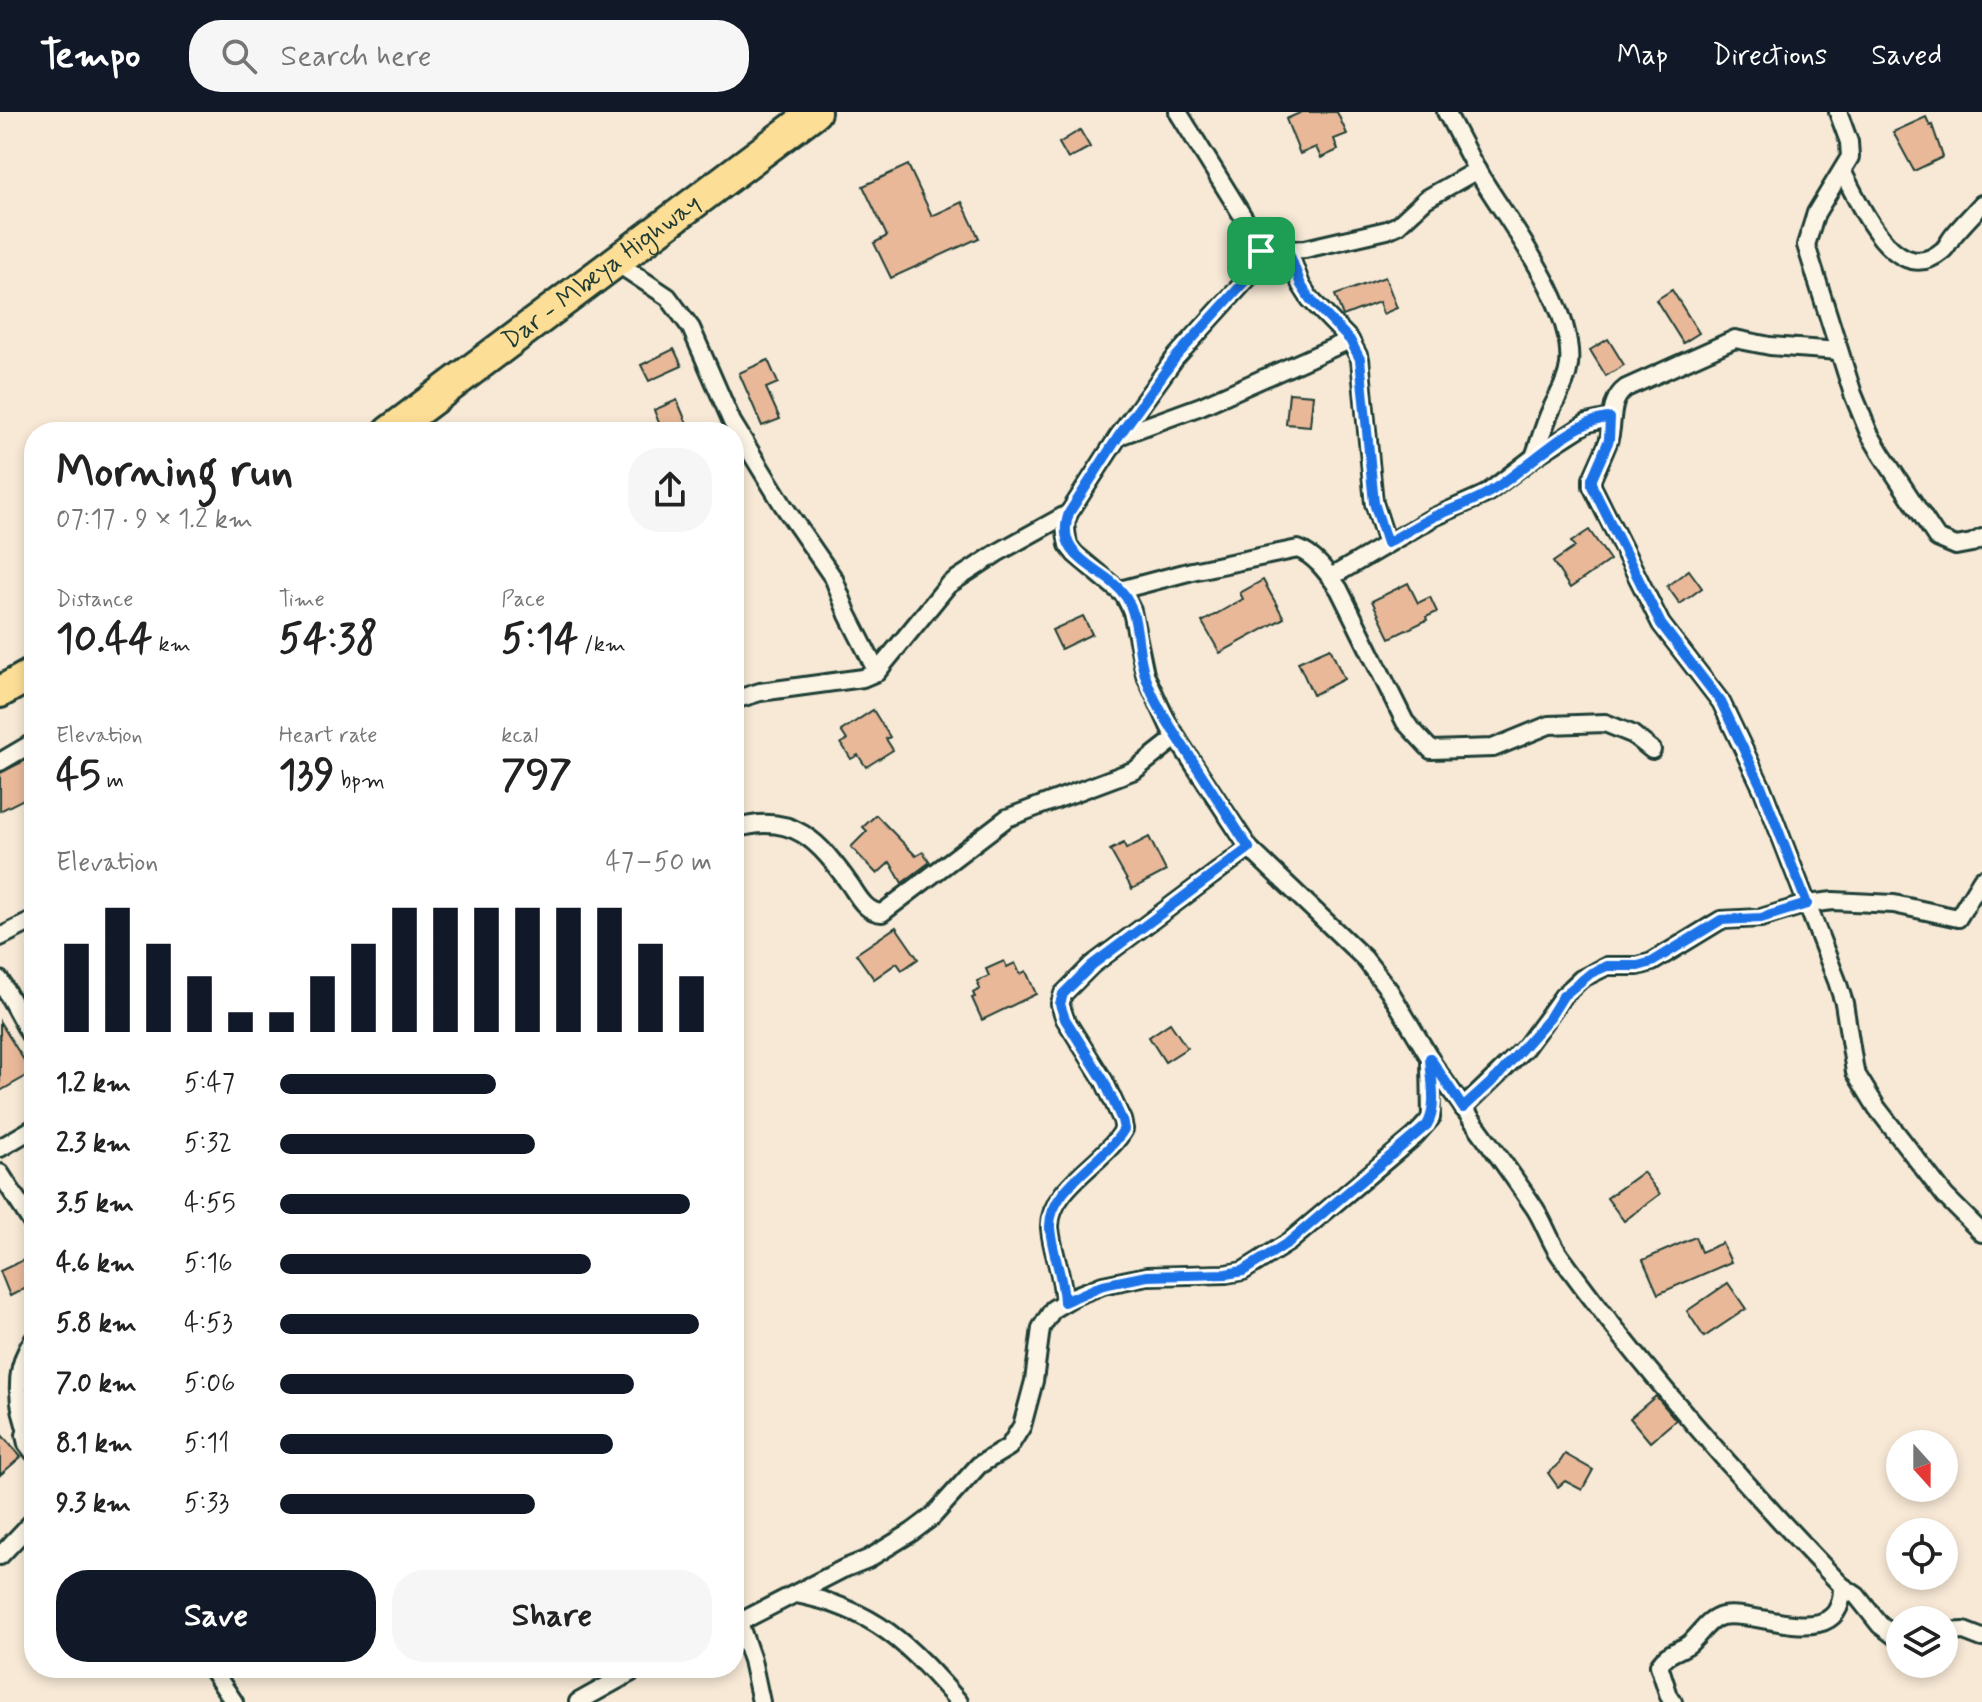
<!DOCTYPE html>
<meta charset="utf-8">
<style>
:root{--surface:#fff;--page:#f6f6f6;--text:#222;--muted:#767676;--accent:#111827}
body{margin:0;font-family:Mynerve,sans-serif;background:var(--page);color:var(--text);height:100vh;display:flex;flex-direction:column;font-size:30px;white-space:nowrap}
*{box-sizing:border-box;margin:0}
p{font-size:26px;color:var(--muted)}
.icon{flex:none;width:44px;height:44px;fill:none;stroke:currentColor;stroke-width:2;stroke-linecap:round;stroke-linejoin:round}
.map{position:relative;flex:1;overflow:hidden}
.side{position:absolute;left:24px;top:310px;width:720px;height:1256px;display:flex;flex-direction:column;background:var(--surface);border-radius:32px;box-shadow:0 4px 12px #0003}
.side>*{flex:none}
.needle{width:52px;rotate:159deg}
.tools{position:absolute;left:1886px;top:1318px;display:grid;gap:16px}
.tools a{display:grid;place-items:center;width:72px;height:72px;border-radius:50%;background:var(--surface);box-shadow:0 4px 12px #0003;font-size:40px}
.pin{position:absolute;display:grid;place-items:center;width:68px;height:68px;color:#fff;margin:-34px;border-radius:16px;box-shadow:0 4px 12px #0006}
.round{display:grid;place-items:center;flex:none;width:84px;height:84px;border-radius:32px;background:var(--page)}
.summary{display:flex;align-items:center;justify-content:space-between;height:136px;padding:0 32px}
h1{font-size:44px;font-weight:800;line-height:60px}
.figures{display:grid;grid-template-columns:repeat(3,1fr);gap:12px;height:136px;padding:8px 32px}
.figures div{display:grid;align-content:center}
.figures b{font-size:40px;font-weight:800}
.figures small{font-size:22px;font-weight:400}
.figures p{font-size:22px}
.chart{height:224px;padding:16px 32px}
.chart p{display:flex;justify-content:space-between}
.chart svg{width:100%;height:144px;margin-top:8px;stroke:var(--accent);stroke-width:6}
.primary-button{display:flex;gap:16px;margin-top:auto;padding:16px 32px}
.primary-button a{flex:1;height:92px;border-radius:32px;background:var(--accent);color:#fff;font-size:32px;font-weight:800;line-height:92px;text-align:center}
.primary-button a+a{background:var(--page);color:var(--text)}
ul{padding:0 32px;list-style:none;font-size:26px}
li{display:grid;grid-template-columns:128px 96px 1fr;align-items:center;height:60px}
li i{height:20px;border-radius:10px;background:var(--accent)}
header{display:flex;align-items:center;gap:48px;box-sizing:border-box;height:112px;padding:0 40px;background:var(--accent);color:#fff}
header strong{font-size:38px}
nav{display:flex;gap:44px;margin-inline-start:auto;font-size:28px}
.search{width:560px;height:72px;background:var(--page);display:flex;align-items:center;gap:20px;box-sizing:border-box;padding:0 28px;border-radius:32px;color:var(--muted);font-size:30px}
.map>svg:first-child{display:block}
</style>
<header>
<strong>Tempo</strong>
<div class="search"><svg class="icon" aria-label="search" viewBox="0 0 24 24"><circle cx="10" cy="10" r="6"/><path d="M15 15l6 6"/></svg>Search here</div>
<nav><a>Map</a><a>Directions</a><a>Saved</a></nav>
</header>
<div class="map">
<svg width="1982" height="1590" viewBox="0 0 1982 1590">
<rect width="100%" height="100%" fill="#f8e9d6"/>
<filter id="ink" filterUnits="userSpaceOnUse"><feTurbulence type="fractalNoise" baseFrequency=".0125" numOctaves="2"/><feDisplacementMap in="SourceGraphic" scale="16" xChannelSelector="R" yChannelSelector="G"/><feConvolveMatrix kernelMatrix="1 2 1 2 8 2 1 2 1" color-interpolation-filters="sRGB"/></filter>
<g filter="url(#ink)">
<g fill="#e8b899" stroke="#1f3d34" stroke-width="2">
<path d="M1302,0H1337L1347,22L1334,27L1338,38L1321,46L1316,35L1300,42L1286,7Z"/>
<path d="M1926,5L1930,14L1932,13L1943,45L1914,59L1893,20Z"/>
<path d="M1080,18L1090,35L1068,47L1059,31Z"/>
<path d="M908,53L932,104L962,90L979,126L891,166L874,131L887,124L863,74Z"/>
<path d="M1385,165L1397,196L1383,202L1379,190L1343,204L1335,183Z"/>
<path d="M1672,178L1699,221L1683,231L1656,188Z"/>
<path d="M1608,227L1624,253L1606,264L1590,238Z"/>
<path d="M674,237L682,254L649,269L641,253Z"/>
<path d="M768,248L778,271L766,276L780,307L762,314L739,261Z"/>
<path d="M1289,281L1313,283L1310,314L1286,312Z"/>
<path d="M677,288L685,307L692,320H665L659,311L654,298Z"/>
<path d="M1589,418L1610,448L1570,476L1553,450L1575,435L1571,430Z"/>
<path d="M1689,458L1702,476L1680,492L1667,474Z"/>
<path d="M1263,468L1284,506L1220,541L1202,510L1243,487L1240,481Z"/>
<path d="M1408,471L1418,491L1430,485L1437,500L1426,505L1427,508L1390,526L1372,489Z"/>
<path d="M1083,504L1092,522L1061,537L1052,518Z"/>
<path d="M1330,536L1344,567L1313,583L1298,550Z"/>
<path d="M873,598L890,625L886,627L893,638L866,655L858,643L851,647L841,631L847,628L841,619Z"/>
<path d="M26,648L34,664V682L0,699V661Z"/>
<path d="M876,703L916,744L923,740L930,750L902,771L890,750L877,762L851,735L867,719L863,715Z"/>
<path d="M1149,725L1166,759L1132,777L1110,738L1124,731L1126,737Z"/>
<path d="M896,815L918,847L902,858L897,851L874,867L856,842Z"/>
<path d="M1004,849L1007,855L1015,851L1020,862L1026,859L1036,882L982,908L972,886L975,885L973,881L980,877L977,869L989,864L986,857Z"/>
<path d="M0,910L32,961L0,979Z"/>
<path d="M1170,911L1187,936L1165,950L1149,925Z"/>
<path d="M1643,1060L1660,1082L1624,1109L1607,1086Z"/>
<path d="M1695,1125L1701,1140L1722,1131L1731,1150L1658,1182L1643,1148Z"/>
<path d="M34,1143V1172L10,1184L0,1159Z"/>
<path d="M1728,1171L1746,1197L1704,1225L1687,1199Z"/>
<path d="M1656,1284L1676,1308L1650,1330L1630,1306Z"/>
<path d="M0,1321L21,1345L0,1363Z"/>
<path d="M1565,1342L1593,1358L1582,1378L1565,1369L1558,1375L1548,1361L1557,1354Z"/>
</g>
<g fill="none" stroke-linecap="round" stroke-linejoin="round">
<g stroke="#1f3d34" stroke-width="22">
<g id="street">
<path d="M1446,0C1457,20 1467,41 1478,60C1508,110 1575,194 1569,253C1567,270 1558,283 1551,298C1544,313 1540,329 1534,345"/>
<path d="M1838,0L1849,30L1850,45L1816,101L1806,133L1853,282L1869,321L1882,343L1937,426L1956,434L1972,431L1982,426"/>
<path d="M1842,59C1859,90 1895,178 1942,139C1947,135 1949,129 1953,124C1962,113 1972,103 1982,92"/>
<path d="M1260,132L1288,138L1305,137L1387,118L1398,113L1426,87L1477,58"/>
<path d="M1288,138L1301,173L1310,187L1350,228L1360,247L1374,391L1387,431"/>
<path d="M617,151L668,185L691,216L732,310L783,393L834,467L848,503L877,560"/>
<path d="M1839,239L1770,234L1735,227L1626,276C1607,290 1615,311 1608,330C1603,343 1597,355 1592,367V374L1661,512L1721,590L1762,676L1837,869L1844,891L1855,960L1877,996L1945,1084L1982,1121"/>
<path d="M1119,324L1201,294L1350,228"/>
<path d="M1331,465L1432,406L1486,382L1534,345L1587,311L1610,306"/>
<path d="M1120,478L1192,459L1298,437C1316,444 1328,462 1339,477L1405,610L1431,638L1493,636L1549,613L1605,611L1632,622L1652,638"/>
<path d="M734,588L760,580L863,566L877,560L948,473L997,441L1069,401"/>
<path d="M0,650L34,630"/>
<path d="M734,717C793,699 819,729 851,774C859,786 866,800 882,801L1007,706L1135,658L1177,625"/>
<path d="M0,825L34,808"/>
<path d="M0,868L34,930"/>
<path d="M1430,948C1463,997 1499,1043 1532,1092C1544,1108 1549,1129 1561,1145C1646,1262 1742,1370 1842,1474L1857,1484L1880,1513L1900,1528"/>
<path d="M1463,996L1525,936L1563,884L1581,867L1607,854H1638L1652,850L1721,808L1761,806L1807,792L1833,789L1894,792L1958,806L1982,767"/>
<path d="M0,1036L34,1016"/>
<path d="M0,1061L34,1114"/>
<path d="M1064,1190C1063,1162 1052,1140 1050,1116C1048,1076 1107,1049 1124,1017L1122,1008L1104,969L1065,907L1060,892L1063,882L1092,853L1249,736"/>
<path d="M32,1308L25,1323L27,1332L34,1341"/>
<path d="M26,1316C16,1285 14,1254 34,1227"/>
<path d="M0,1444L34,1408"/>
<path d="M796,1482C875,1497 908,1532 959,1590"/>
<path d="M739,1511L752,1548L761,1590"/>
<path d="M734,1513L843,1457L868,1447L912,1420L932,1405L979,1353L1009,1335L1022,1314L1034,1269L1041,1216L1053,1197L1075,1184L1103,1173L1147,1164L1226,1162L1243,1159L1289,1130L1415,1024L1431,1006L1430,946L1389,878L1364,846L1249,736L1170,616L1145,562L1132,499L1124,483L1075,442L1068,433L1065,412L1069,401L1118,325L1175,246L1256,157L1262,146L1260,132L1178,0"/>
<path d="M1944,1520L1964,1519L1982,1526"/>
<path d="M211,1556L234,1590"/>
<path d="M578,1590L639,1556"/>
<path d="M1673,1590L1669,1584L1659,1553C1667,1540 1678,1540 1689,1532C1700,1523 1708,1507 1722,1504C1758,1497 1843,1543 1842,1474"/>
</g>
</g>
<g stroke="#1f3d34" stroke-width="36">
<g id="highway">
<path id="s1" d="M389,320L815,0"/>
<path d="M0,580L34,561"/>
</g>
</g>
<use href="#street" stroke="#fcf5e5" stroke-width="16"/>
<use href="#highway" stroke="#fdde96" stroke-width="30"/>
</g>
</g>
<g fill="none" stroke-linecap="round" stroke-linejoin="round" filter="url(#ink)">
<g stroke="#fff" stroke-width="16">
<path id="route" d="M1260,132L1288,138L1301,173L1310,187L1350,228L1360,247L1374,391L1387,431C1403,422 1419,412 1435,404C1452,397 1470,391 1486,382C1521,363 1571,307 1610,306L1609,328L1592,367V374L1661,512L1721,590L1762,676L1807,792L1761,806L1721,808L1652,850L1638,854H1607L1591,861L1563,884L1550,905L1497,965L1463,996L1430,946C1431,967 1438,995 1427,1013L1289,1130L1243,1159L1226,1162L1147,1164L1103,1173L1064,1190C1063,1163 1052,1141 1050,1116C1048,1076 1106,1049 1124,1017L1122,1008L1104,969L1065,907L1060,892L1063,882L1092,853L1249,736C1229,705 1209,674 1189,643C1173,618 1154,592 1145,563C1136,538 1140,508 1126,485C1106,455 1052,448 1069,401L1118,325L1175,246L1256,157L1262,146Z"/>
</g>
<use href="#route" stroke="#1a73e8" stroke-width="10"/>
</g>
<g text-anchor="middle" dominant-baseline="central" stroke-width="6" stroke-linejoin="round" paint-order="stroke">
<g font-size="26" fill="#1f3d34" stroke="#fcf5e5">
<text stroke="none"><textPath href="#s1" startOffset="266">Dar - Mbeya Highway</textPath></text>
</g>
</g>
</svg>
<div class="tools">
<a><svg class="needle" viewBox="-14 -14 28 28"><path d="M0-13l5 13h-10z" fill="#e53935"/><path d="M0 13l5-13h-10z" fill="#767676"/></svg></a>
<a><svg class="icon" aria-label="locate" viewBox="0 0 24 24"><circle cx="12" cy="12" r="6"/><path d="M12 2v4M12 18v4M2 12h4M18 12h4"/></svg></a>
<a><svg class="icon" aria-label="layers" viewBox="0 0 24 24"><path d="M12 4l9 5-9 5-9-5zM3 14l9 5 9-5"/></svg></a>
</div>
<div class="pin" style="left:1261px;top:139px;background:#1e9e55"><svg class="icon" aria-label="arrive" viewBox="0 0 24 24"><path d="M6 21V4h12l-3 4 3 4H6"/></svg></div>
<section class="side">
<div class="summary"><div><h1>Morning run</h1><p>07:17 · 9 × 1.2 km</p></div><a class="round"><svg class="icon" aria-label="share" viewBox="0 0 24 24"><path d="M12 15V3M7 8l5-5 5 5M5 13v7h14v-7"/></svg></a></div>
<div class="figures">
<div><p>Distance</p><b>10.44<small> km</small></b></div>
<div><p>Time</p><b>54:38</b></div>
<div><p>Pace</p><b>5:14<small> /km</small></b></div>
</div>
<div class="figures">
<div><p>Elevation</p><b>45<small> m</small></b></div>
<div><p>Heart rate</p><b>139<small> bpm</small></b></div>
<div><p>kcal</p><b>797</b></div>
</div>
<div class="chart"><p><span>Elevation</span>47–50 m</p>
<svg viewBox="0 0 160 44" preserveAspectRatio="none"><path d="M5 44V17M15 44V6M25 44V17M35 44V27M45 44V38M55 44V38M65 44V27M75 44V17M85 44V6M95 44V6M105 44V6M115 44V6M125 44V6M135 44V6M145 44V17M155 44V27"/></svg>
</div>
<ul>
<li><b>1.2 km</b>5:47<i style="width:50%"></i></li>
<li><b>2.3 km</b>5:32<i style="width:59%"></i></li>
<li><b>3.5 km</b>4:55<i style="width:95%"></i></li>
<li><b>4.6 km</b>5:16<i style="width:72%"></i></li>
<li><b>5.8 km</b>4:53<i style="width:97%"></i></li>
<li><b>7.0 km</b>5:06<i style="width:82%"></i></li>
<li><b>8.1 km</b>5:11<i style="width:77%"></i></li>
<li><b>9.3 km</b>5:33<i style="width:59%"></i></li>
</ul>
<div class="primary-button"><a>Save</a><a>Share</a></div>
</section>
</div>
